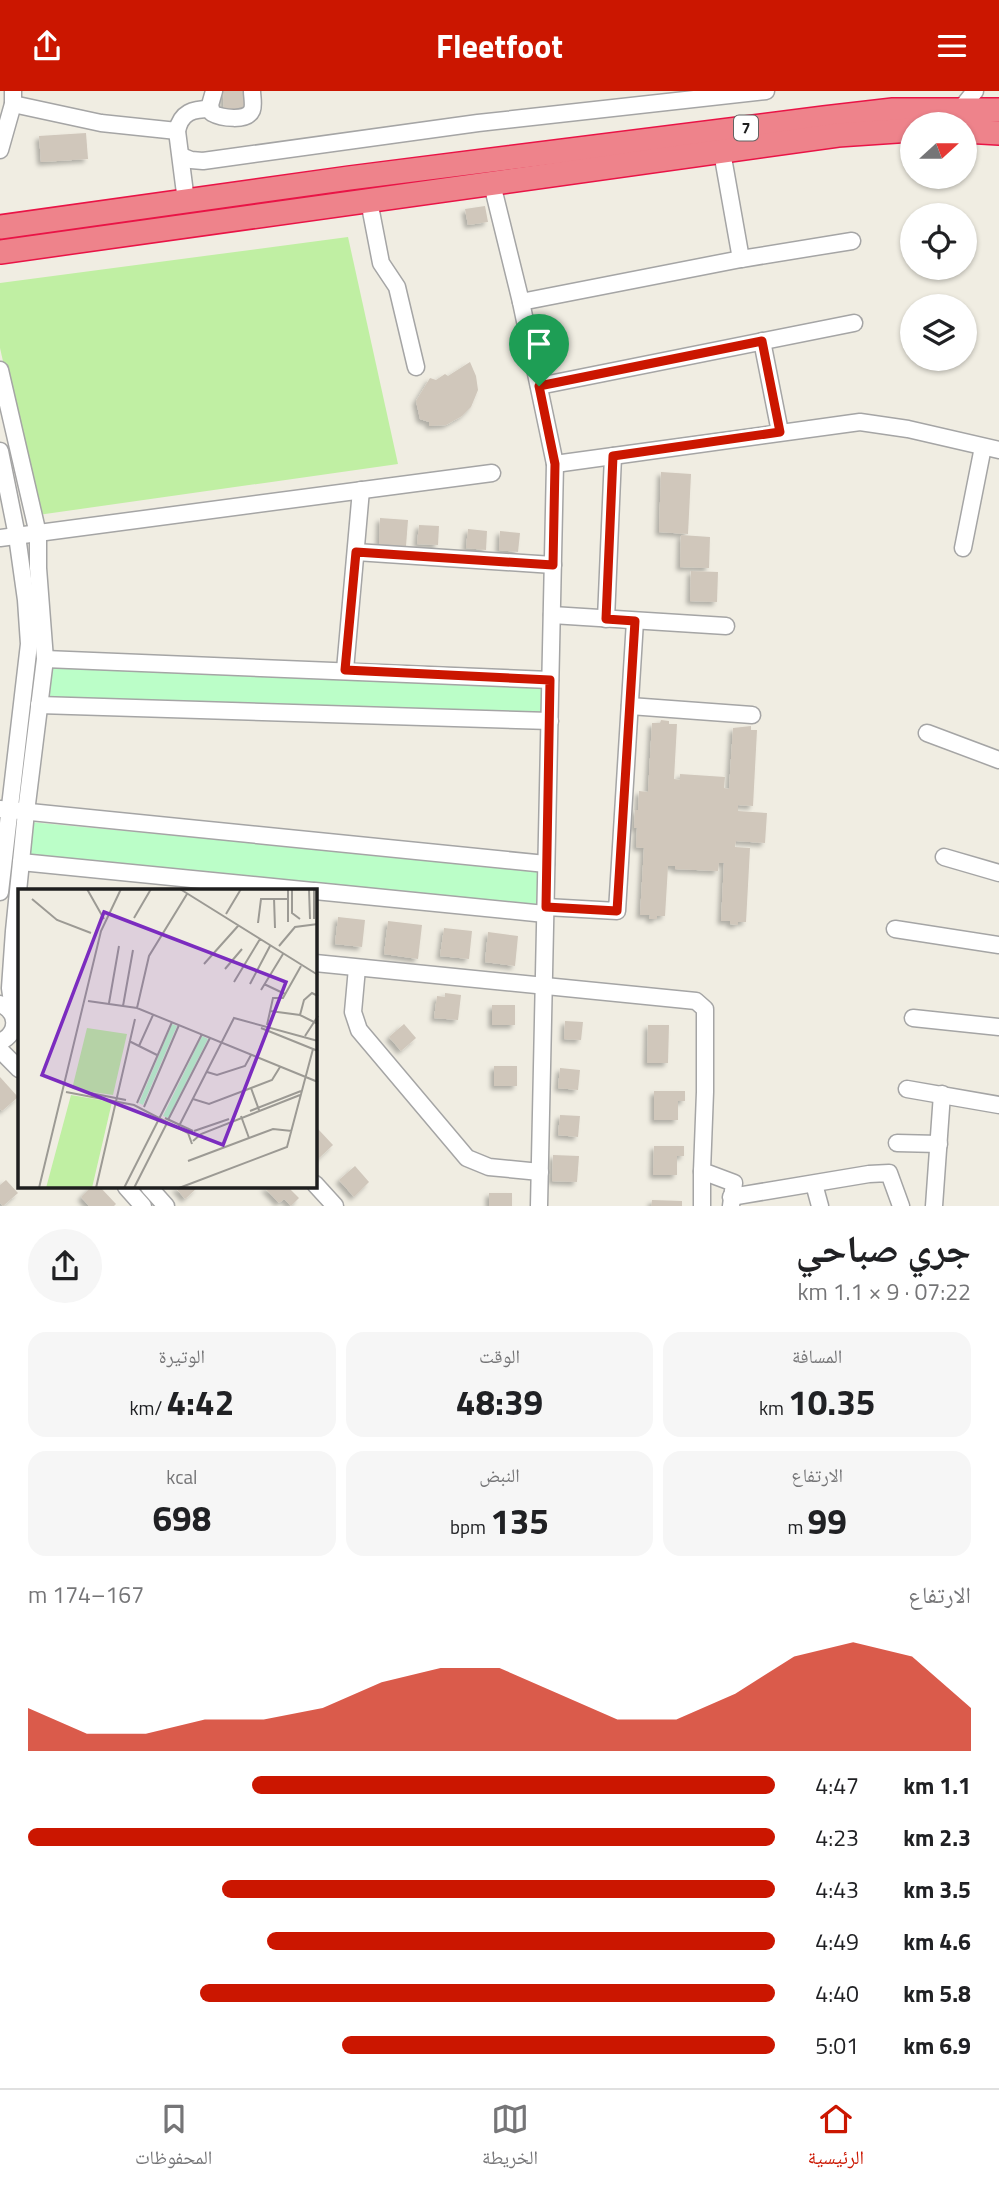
<!DOCTYPE html>
<html lang="ar">
<meta charset="utf-8">
<style>
:root{--surface:#fff;--page:#f6f6f6;--text:#202124;--muted:#757577;--line:#e0e0e0;--accent:#cb1600}
body{margin:0;font-family:"Titillium Web","Noto Naskh Arabic",sans-serif;background:var(--page);color:var(--text);direction:rtl;height:100vh;display:flex;flex-direction:column;font-size:26px;white-space:nowrap}
*{box-sizing:border-box;margin:0}
p{font-size:23px;color:var(--muted)}
.icon{flex:none;width:38px;height:38px;fill:none;stroke:currentColor;stroke-width:2;stroke-linecap:round;stroke-linejoin:round}
.map{position:relative;height:1115px;overflow:hidden;direction:ltr}
.side{display:flex;flex-direction:column;background:var(--surface);flex:1}
.side>*{flex:none}
.needle{width:46px;rotate:69deg}
.fabs{position:absolute;left:900px;top:21px;display:grid;gap:14px}
.fabs a{display:grid;place-items:center;width:77px;height:77px;border-radius:50%;background:var(--surface);box-shadow:0 2px 5px #0004;font-size:35px}
.pin{position:absolute;display:grid;place-items:center;width:60px;height:60px;color:#fff;margin:-72px -30px;border-radius:50% 50% 50% 0;rotate:-45deg;box-shadow:0 0 7px #0007}
.pin .icon{rotate:45deg}
.round{display:grid;place-items:center;flex:none;width:74px;height:74px;border-radius:37px;background:var(--page)}
.head{display:flex;align-items:center;justify-content:space-between;height:119px;padding:0 28px}
h1{font-size:38px;font-weight:700;line-height:52px}
.stats{display:grid;grid-template-columns:repeat(3,1fr);gap:10px;height:119px;padding:7px 28px}
.stats div{display:grid;align-content:center;border-radius:18px;background:var(--page);text-align:center}
.stats b{font-size:35px;font-weight:700}
.stats small{font-size:19px;font-weight:400}
.stats p{font-size:19px}
.chart{height:196px;padding:14px 28px}
.chart p{display:flex;justify-content:space-between}
.chart svg{width:100%;height:126px;margin-top:7px;fill:var(--accent);opacity:.7}
ul{padding:0 28px;list-style:none;font-size:23px}
li{display:grid;grid-template-columns:112px 84px 1fr;align-items:center;height:52px}
li i{height:18px;border-radius:9px;background:var(--accent)}
header{display:flex;justify-content:space-between;align-items:center;height:91px;padding:0 28px;background:var(--accent);color:#fff;font-size:32px;font-weight:700}
.menu{display:flex;justify-content:space-around;align-items:center;height:98px;border-top:2px solid var(--line);background:var(--surface);font-size:19px;color:var(--muted)}
.menu a{display:grid;justify-items:center;gap:4px}
.menu .on{color:var(--accent)}
.map>svg:first-child{display:block}
</style>
<header><svg class="icon" aria-label="menu" viewBox="0 0 24 24"><path d="M4 6h16M4 12h16M4 18h16"/></svg>Fleetfoot<svg class="icon" aria-label="share" viewBox="0 0 24 24"><path d="M12 15V3M7 8l5-5 5 5M5 13v7h14v-7"/></svg></header>
<div class="map">
<svg width="999" height="1115" viewBox="0 0 999 1115">
<defs>
<filter id="shadow"><feDropShadow dx="-3.5" dy="3.5" stdDeviation="2" flood-color="#0004"/></filter>
</defs>
<rect width="100%" height="100%" fill="#f0ede2"/>
<path fill="#c0efa3" d="M348,146L398,373L38,424L0,257V192Z"/>
<g fill="#bbfec8">
<path d="M47,577L541,594V623L47,606Z"/>
<path d="M30,731L539,779L536,814L27,766Z"/>
</g>
<g fill="#d0c7bb" filter="url(#shadow)">
<path d="M223,0H247L248,20H224Z"/>
<path d="M86,42L88,68L41,71L39,45Z"/>
<path d="M485,115L488,131L468,134L465,118Z"/>
<path d="M470,271L476,285L478,299L471,316L462,325L446,334L429,335V331L420,328L416,310L430,287L436,289L445,283L448,285Z"/>
<path d="M661,381L691,383L688,443L659,441Z"/>
<path d="M380,427L408,429L406,455L379,453Z"/>
<path d="M419,434L439,435L438,454L417,453Z"/>
<path d="M468,438L487,440L486,459L466,457Z"/>
<path d="M500,440L520,442L518,461L499,459Z"/>
<path d="M681,444L710,446L709,477L680,476Z"/>
<path d="M691,480L718,481L717,511L690,510Z"/>
<path d="M661,629L669,630V633H677L674,688L680,689V683L725,686L724,697L729,698L733,637L751,635V639H757L753,715L738,714V720L767,722L765,752L736,750L735,756L750,757L746,831H738V834L730,833V830H721L724,772H719L718,780L675,778V775H668L665,825H657V828H649L650,824H640L644,757L636,756L637,737H634L635,719H638L639,700L648,701L652,632H660Z"/>
<path d="M338,826L365,829L362,856L335,853Z"/>
<path d="M388,830L422,834L418,868L384,863Z"/>
<path d="M444,837L472,840L469,868L440,865Z"/>
<path d="M488,841L518,845L515,875L485,871Z"/>
<path d="M445,902L461,904L458,929L434,927L437,905L445,906Z"/>
<rect x="492" y="914" width="23" height="20"/>
<path d="M565,930L583,931L581,949L564,948Z"/>
<path d="M404,933L416,947L401,960L389,946Z"/>
<path d="M648,934H669L668,972H647Z"/>
<rect x="494" y="975" width="23" height="20"/>
<path d="M560,977L580,979L578,999L558,997Z"/>
<path d="M0,986L18,1006L2,1020L0,1018Z"/>
<path d="M654,1000H685V1010H678V1029H654Z"/>
<path d="M560,1024L580,1025L578,1046L558,1044Z"/>
<path d="M318,1038L333,1054L318,1068L315,1065V1041Z"/>
<path d="M654,1055H684V1065H677V1084H653Z"/>
<path d="M553,1064L579,1065L577,1091L552,1090Z"/>
<path d="M355,1075L369,1091L354,1106L339,1089Z"/>
<path d="M6,1089L18,1102L3,1115L0,1112V1094Z"/>
<path d="M91,1096H100L116,1113L114,1115H89L81,1106Z"/>
<path d="M175,1096H198L185,1108Z"/>
<path d="M264,1096H288L299,1107L291,1115L284,1108L279,1112Z"/>
<rect x="489" y="1102" width="23" height="13"/>
<path d="M652,1109L682,1110V1115H651Z"/>
</g>
<g fill="none" stroke-linecap="round" stroke-linejoin="round">
<g stroke="#a5a5a5" stroke-width="19">
<g id="minor">
<path d="M214,0L210,14L212,22C221,27 247,31 252,19C254,14 252,5 252,0"/>
<path d="M13,13L101,32L177,40"/>
<path d="M960,19L975,0"/>
<path d="M0,59L13,13V0"/>
<path d="M722,61L741,168"/>
<path d="M181,65L191,69L203,70L478,32L766,0"/>
<path d="M492,93L521,211L555,373L539,1115"/>
<path d="M186,110L177,40C181,21 193,18 210,18"/>
<path d="M369,110L381,172L397,196L416,276"/>
<path d="M521,211L741,168L852,150"/>
<path d="M762,250L780,341"/>
<path d="M0,279L38,443V477L45,568L26,721L14,840L10,897L14,925"/>
<path d="M539,295L854,232"/>
<path d="M0,360L17,445L26,509L29,553L0,801"/>
<path d="M555,373L860,331L908,338L999,359"/>
<path d="M0,447L492,382"/>
<path d="M963,457L983,356"/>
<path d="M356,461L553,474"/>
<path d="M552,524L726,535"/>
<path d="M606,528L613,365"/>
<path d="M45,568L550,589"/>
<path d="M345,579L361,399"/>
<path d="M39,614L550,630"/>
<path d="M630,615L752,624"/>
<path d="M927,642L999,669"/>
<path d="M0,718L546,773"/>
<path d="M944,766L999,782"/>
<path d="M21,771L313,800"/>
<path d="M315,800L545,823"/>
<path d="M546,816L617,820L635,530"/>
<path d="M895,838L999,854"/>
<path d="M315,872L696,910L705,918V1001L702,1080L734,1092L731,1115"/>
<path d="M357,877L353,921L359,939L467,1067L489,1076L540,1081"/>
<path d="M0,913C19,921 19,942 0,951"/>
<path d="M913,927L999,936"/>
<path d="M0,959L19,978"/>
<path d="M907,998L999,1014"/>
<path d="M897,1052L939,1053"/>
<path d="M315,1093L335,1115"/>
<path d="M814,1093L820,1115"/>
<path d="M126,1096L143,1115"/>
<path d="M149,1096L166,1115"/>
<path d="M731,1106L869,1083L889,1082L901,1115"/>
<path d="M702,1115V1080"/>
<path d="M934,1115L942,1003"/>
</g>
</g>
<g stroke="#e91446" stroke-width="26">
<g id="highway">
<path d="M964,40L999,42"/>
<path d="M0,136L349,87L824,27L893,19H999"/>
<path d="M0,161L838,44L912,39"/>
</g>
</g>
<use href="#minor" stroke="#fff" stroke-width="16"/>
<use href="#highway" stroke="#ee838b" stroke-width="23"/>
</g>
<g fill="none" stroke-linecap="round" stroke-linejoin="round">
<g stroke="#fff" stroke-width="14">
<path id="route" d="M762,250L780,341L613,365L606,528L635,530L617,820L546,816L550,589L345,579L356,461L553,474L555,373L539,295Z"/>
</g>
<use href="#route" stroke="#cb1600" stroke-width="9"/>
</g>
<g text-anchor="middle" dominant-baseline="central" stroke-width="7" stroke-linejoin="round" paint-order="stroke">
<rect fill="#fff" stroke="#626262" stroke-width="2" x="734" y="24.5" width="24" height="25" rx="5"/>
<g font-size="16" font-weight="bold" fill="#1e1e1e">
<text x="746" y="37">7</text>
</g>
</g>
<g transform="translate(18 798)">
<rect width="299" height="299" fill="#f0ede2"/>
<path d="M69,139L109,145L95,206L54,200ZM53,206L94,213L74,299H28Z" fill="#c0efa3"/>
<path d="M154,135L159,137L125,216L121,214ZM184,147L190,150L150,229L145,227Z" fill="#bbfec8"/>
<path fill="none" stroke="#9c9a94" stroke-width="2" d="M69,0L86,30M162,0L300,86M270,0V33M274,0V24L282,30M291,0L292,30M296,0V30M256,9L257,39M14,10L39,31L73,44M208,25L223,0M116,29L133,0M240,34L243,10H270M261,57L277,38L300,35M186,75L220,37M207,80L224,60M216,93L242,50M232,95L252,57M246,95L267,105M243,101L265,65M70,112L119,119L300,193M91,114L101,57M105,117L115,61M119,119L131,67L169,5M252,122L282,126L300,135M282,126L286,111L294,104L300,107M249,136L255,109H265L283,77M243,139L300,162M287,147L300,127M111,152L139,166M121,157L135,126M189,183L199,186L227,177L233,166M233,199L241,221M48,203L116,216L170,244L174,255M72,204L108,211M175,210L191,215L254,191L262,178M119,214L154,133M126,218L161,136M232,222L283,202M223,227L231,249M147,229L175,242M150,231L192,149M160,239L216,129L300,152M176,242L211,230M175,252L183,245L282,206M170,272L255,240L274,242M21,299L83,42L103,0M78,299L117,130M106,299L184,145M116,299L149,234M161,299L269,258L295,160"/>
<path fill="#7b2cbf" fill-opacity="0.15" stroke="#7b2cbf" stroke-width="3.5" d="M86,23L268,93L205,256L24,186Z"/>
<rect width="299" height="299" fill="none" stroke="#1e1e1e" stroke-width="3.5"/>
</g>
</svg>
<div class="fabs">
<a><svg class="needle" viewBox="-14 -14 28 28"><path d="M0-13l5 13h-10z" fill="#e53935"/><path d="M0 13l5-13h-10z" fill="#757577"/></svg></a>
<a><svg class="icon" aria-label="locate" viewBox="0 0 24 24"><circle cx="12" cy="12" r="6"/><path d="M12 2v4M12 18v4M2 12h4M18 12h4"/></svg></a>
<a><svg class="icon" aria-label="layers" viewBox="0 0 24 24"><path d="M12 4l9 5-9 5-9-5zM3 14l9 5 9-5"/></svg></a>
</div>
<div class="pin" style="left:539px;top:295px;background:#1e9e55"><svg class="icon" aria-label="arrive" viewBox="0 0 24 24"><path d="M6 21V4h12l-3 4 3 4H6"/></svg></div>
</div>
<section class="side">
<div class="head"><div><h1>جري صباحي</h1><p>07:22 · 9 × 1.1 km</p></div><a class="round"><svg class="icon" aria-label="share" viewBox="0 0 24 24"><path d="M12 15V3M7 8l5-5 5 5M5 13v7h14v-7"/></svg></a></div>
<div class="stats">
<div><p>المسافة</p><b>10.35<small> km</small></b></div>
<div><p>الوقت</p><b>48:39</b></div>
<div><p>الوتيرة</p><b>4:42<small> /km</small></b></div>
</div>
<div class="stats">
<div><p>الارتفاع</p><b>99<small> m</small></b></div>
<div><p>النبض</p><b>135<small> bpm</small></b></div>
<div><p>kcal</p><b>698</b></div>
</div>
<div class="chart"><p><span>الارتفاع</span>167–174 m</p>
<svg viewBox="0 0 160 44" preserveAspectRatio="none"><path d="M0 44V29L10 38L20 38L30 33L40 33L50 29L60 20L70 15L80 15L90 24L100 33L110 33L120 24L130 11L140 6L150 11L160 29V44z"/></svg>
</div>
<ul>
<li><b>1.1 km</b>4:47<i style="width:70%"></i></li>
<li><b>2.3 km</b>4:23<i style="width:100%"></i></li>
<li><b>3.5 km</b>4:43<i style="width:74%"></i></li>
<li><b>4.6 km</b>4:49<i style="width:68%"></i></li>
<li><b>5.8 km</b>4:40<i style="width:77%"></i></li>
<li><b>6.9 km</b>5:01<i style="width:58%"></i></li>
</ul>
</section>
<nav class="menu">
<a class="on"><svg class="icon" aria-label="home" viewBox="0 0 24 24"><path d="M3 11l9-7 9 7M6 9v11h12V9"/></svg>الرئيسية</a>
<a><svg class="icon" aria-label="map" viewBox="0 0 24 24"><path d="M3 6l6-2 6 2 6-2v14l-6 2-6-2-6 2zM9 4v14M15 6v14"/></svg>الخريطة</a>
<a><svg class="icon" aria-label="saved" viewBox="0 0 24 24"><path d="M7 4h10v16l-5-4-5 4z"/></svg>المحفوظات</a>
</nav>
